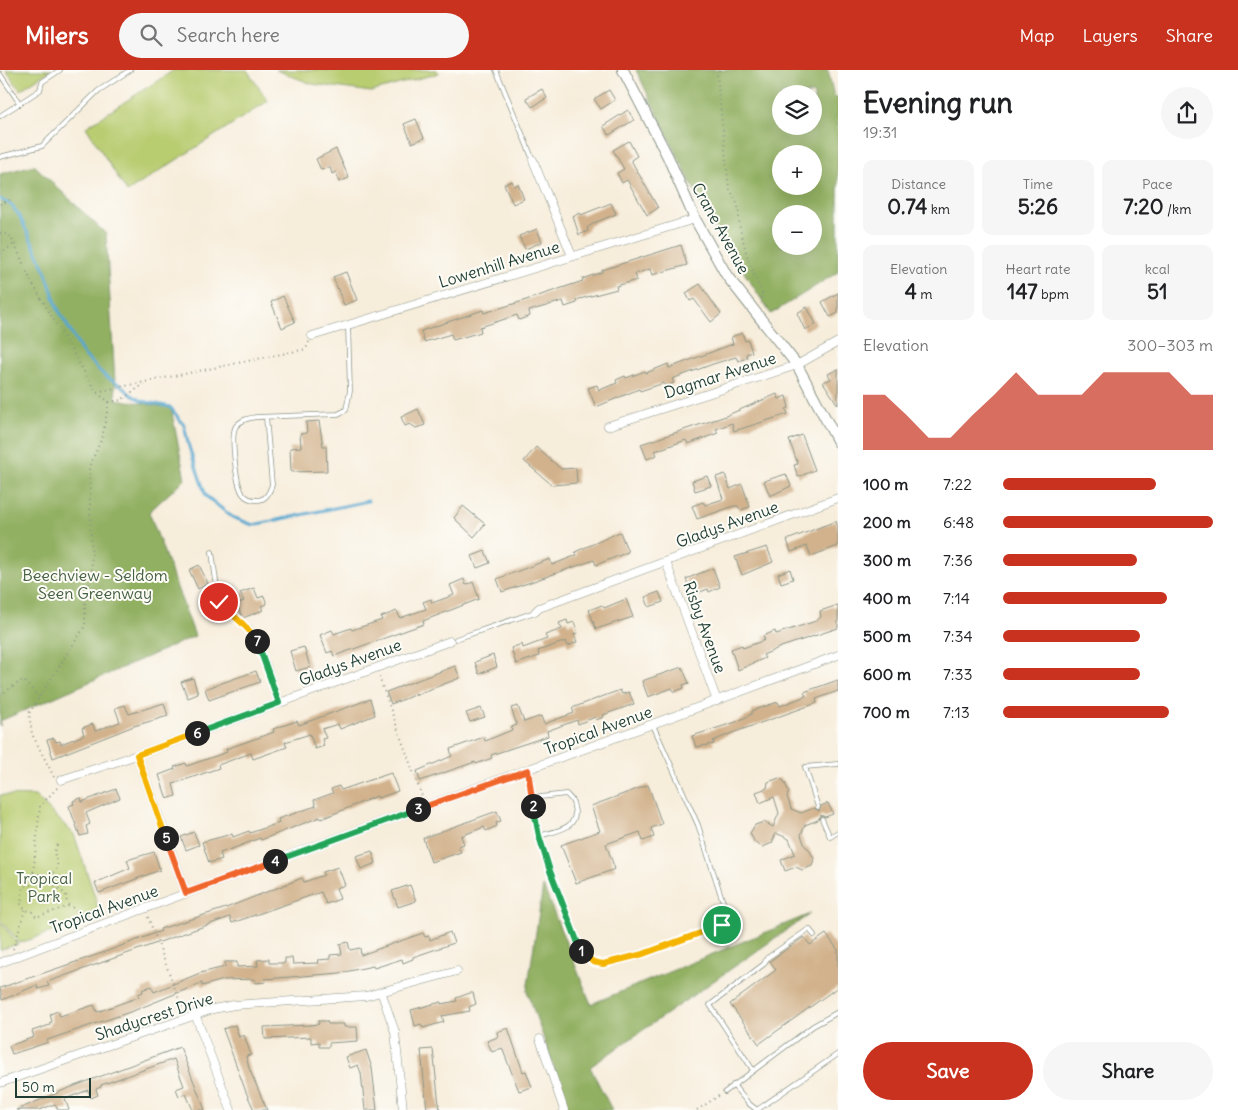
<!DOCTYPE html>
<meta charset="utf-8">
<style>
:root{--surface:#fff;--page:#f6f6f6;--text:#202124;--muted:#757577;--accent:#c8321e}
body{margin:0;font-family:Delius,sans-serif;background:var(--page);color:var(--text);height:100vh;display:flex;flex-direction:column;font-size:19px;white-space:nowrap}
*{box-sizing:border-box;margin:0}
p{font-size:16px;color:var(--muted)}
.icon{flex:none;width:28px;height:28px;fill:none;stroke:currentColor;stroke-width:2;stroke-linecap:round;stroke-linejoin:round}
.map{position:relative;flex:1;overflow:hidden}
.panel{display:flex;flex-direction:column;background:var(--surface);width:400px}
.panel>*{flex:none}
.buttons{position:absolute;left:772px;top:15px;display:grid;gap:10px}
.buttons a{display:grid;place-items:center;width:50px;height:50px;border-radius:50%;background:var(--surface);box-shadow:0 5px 20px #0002;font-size:25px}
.scale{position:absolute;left:15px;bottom:12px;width:76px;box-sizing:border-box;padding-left:5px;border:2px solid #1f3d34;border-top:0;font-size:14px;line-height:18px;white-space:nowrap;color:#1f3d34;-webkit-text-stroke:4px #fdfcf7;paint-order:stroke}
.pin{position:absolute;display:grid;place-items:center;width:42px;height:42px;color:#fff;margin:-21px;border:2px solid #fff;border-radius:50%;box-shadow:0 1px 5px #0007}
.km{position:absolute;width:25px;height:25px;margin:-12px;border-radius:50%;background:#222;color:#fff;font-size:14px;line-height:25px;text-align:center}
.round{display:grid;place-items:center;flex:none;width:52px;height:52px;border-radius:26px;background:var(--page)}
.overview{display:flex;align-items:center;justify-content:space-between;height:85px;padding:0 25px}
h1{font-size:28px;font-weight:700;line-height:38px}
.figures{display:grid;grid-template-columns:repeat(3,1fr);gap:8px;height:85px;padding:5px 25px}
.figures div{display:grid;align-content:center;border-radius:10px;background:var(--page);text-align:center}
.figures b{font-size:21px;font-weight:700}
.figures small{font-size:14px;font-weight:400}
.figures p{font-size:14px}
.chart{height:140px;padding:10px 25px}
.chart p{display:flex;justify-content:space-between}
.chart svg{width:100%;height:90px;margin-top:5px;fill:var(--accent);opacity:.7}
.action{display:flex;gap:10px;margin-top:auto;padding:10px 25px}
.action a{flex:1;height:58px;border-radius:30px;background:var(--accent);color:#fff;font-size:20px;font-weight:700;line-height:58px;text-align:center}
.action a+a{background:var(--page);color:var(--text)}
ul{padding:0 25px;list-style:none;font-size:16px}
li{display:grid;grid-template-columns:80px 60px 1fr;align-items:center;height:38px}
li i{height:12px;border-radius:6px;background:var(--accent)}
header{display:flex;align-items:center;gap:30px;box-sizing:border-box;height:70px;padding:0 25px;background:var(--accent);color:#fff}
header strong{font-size:24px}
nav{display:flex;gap:28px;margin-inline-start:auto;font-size:18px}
.search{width:350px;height:45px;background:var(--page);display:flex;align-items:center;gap:12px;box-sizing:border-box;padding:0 18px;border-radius:28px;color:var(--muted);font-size:19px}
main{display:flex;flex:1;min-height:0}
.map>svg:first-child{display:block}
</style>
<header>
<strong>Milers</strong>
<div class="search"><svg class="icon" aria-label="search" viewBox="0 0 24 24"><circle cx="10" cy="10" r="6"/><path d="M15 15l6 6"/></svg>Search here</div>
<nav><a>Map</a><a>Layers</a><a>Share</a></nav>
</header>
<main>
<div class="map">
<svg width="838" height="1040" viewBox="0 0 838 1040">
<rect width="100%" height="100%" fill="#fdfcf7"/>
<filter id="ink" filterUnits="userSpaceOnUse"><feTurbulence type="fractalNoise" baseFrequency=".02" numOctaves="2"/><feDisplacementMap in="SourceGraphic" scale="10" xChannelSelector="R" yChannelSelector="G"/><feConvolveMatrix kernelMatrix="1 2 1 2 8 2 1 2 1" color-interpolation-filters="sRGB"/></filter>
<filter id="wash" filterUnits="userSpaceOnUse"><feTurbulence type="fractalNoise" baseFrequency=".0096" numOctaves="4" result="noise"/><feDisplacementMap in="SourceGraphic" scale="20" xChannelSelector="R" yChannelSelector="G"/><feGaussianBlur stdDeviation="1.12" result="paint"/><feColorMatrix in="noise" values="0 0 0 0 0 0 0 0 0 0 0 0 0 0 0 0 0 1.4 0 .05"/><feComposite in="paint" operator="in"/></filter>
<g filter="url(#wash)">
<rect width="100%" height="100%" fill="#f7eddb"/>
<g fill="#b8cc6f" stroke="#6c8452">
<path d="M6,0H51L20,20Z"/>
<path d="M174,0H247L268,31L127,122L86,57Z"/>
<path d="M276,0H437L439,3L371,22L312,14Z"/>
<path d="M0,725L35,726L74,764L101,845L20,873L0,850Z"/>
<path d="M0,852L18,874L0,880Z"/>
</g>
<g fill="#92b062" stroke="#58764b" fill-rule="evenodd">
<path d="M636,0H828L834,27H838V202L771,244L706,144ZM781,24H814V56H781ZM781,84H814V116H781ZM781,144H814V176H781Z"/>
<path d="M34,95L106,164L116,329L171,338L185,409L149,442L195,566L0,651V656V104Z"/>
<path d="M543,816L591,934L810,844L590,997L612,1040H569L527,921Z"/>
</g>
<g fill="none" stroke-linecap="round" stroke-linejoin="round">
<path stroke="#55a7d0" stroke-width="3" d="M0,129L11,135L19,145L44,197L58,239L83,284L105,306L122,316L130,324L142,331L170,337L184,355L189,377L206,426L232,447L253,455L368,431"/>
</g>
<g id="blocks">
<g fill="#d2b28c">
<path d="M542,19L547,28L532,37L526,28Z"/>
<path d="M609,20L615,30L601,39L594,29Z"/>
<path d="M628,40L634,50L609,65L603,56Z"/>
<path d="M416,49L424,68L412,73L404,54Z"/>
<path d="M629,71L637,86L631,90L658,138L647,145L627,110L622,113L617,103L624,99L613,80Z"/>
<path d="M336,79L349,108L339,112L336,102L332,104L330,97L321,100L316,89Z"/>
<path d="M512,111L514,116L518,114L524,129L513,134L504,114Z"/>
<path d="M611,133L616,144L594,153L587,158L588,161L579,165L573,146L580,143L581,145Z"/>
<path d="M537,159L542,172L525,179L519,166Z"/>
<path d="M681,175L687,195L652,205L650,199L635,204L637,210L616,216L617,219L576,230L577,233L565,237L563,231L529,241L530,246L519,250L517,245L502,250L480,257L481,262L453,270L451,264L424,272L421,261L483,240L484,243L520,232L583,211L582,209L602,202V200Z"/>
<path d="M346,202L357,230L344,235L333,207Z"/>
<path d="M700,214L721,244L711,252L694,229L690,231L686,223Z"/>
<path d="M838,223V243L830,247L822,232Z"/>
<path d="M283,226L295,252L282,258L271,232Z"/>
<path d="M807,237L816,254L805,260L797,243Z"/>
<path d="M742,263L745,271L748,270L752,282L746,284L747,288L738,291L736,287L713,294L672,309L674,313L665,317L664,313L640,321L639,319L596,337L588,318L597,315L599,320L602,319L617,313L616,310L625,306L626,308L645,301L646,303L668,294L669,298L733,274L731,267Z"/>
<path d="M838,299V335L823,312L831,309L828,304Z"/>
<path d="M777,324L779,329L786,326L789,338L786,339L788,344L734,361L732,353L716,359L718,363L688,374L686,370L655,381L657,385L647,389L641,374L723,347Z"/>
<path d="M418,339L425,355L416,358L410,354L405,356L401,347Z"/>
<path d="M319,351L323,376H326L327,401L291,402L290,378L301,377L300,364L307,363L306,352Z"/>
<path d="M802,365L815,400L798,407L794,395L798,394L789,370Z"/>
<path d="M536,377L561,399L576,398L577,413L552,415L524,391Z"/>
<path d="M725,404L730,419L742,414L750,437L740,440L738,436H734L697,449L692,436L703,432L705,435L723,429L716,407Z"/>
<path d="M786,404L791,416L770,426L764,411Z"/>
<path d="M707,406L711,416L695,421L692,411Z"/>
<path d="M463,436L485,454L474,467L454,448Z"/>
<path d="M836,451L838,458V476L811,486L807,476L791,482L787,470Z"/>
<path d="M620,462L628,482L596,495L594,490L502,522L497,509L550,489L552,495L577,485L575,482Z"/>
<path d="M767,477L773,492L742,505L735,487Z"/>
<path d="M485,481L490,493L477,498L472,486Z"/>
<path d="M199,495L208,513L198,519L189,500Z"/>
<path d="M713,498L720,517L709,522L708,519L692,525L686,509Z"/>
<path d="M790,499L793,509L781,513L778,504Z"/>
<path d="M464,509L466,515L473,512L479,529L423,551L424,554L334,586L332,581L327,583L320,565L332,560L334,564L351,558L352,560L382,550L381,547L397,541L400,548L426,539L423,532L431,529L432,533L454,525L450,515Z"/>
<path d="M254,518L258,528L264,526L267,534L261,536L263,540L243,548L236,534L244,531L240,523Z"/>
<path d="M659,522L663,532L649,537L645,527Z"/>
<path d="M626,529L633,547L596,559L589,540L602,535L604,538Z"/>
<path d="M838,535V558L781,577L763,585L765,588L738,600L731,579L742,575L743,578L765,570L763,566L775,561L776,564L816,551L821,547L820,541Z"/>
<path d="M567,550L568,554L574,552L578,563L574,564L577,572L568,576L566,571L538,581L539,586L516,594L511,578L522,574L523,578L547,569L545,565L562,559L559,553Z"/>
<path d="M304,577L310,597L296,601L290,581Z"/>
<path d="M493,585L497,597L479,604L475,592Z"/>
<path d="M455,596L460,608L391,634L386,622Z"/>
<path d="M682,597L689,613L683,615L684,618L674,622L672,618L648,627L642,611Z"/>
<path d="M256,601L260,612L209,630L205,619Z"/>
<path d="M193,608L198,624L188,628L181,612Z"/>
<path d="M838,610V621L816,629L817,633L732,663L713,671L714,674L696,677L692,666L736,652L752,644V641L778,632L780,636L806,626L804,622Z"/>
<path d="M620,620L622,624L629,622L634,634L603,645L604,647L596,650L595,647L578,654L577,650L547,661L548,666L491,685L492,688L476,694L475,692L420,711L417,701L452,686L450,679L484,667L485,671L512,660L511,657L517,655L511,638L518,636L524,652L541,646L544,654L574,643L572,638Z"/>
<path d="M370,629L375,645L340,659L338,654L322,659L326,668L322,669L324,676L315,679L310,664L285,672L287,677L253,689L251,683L218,695L219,698L173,714L176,726L167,729L159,705L175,699L174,697L186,693L187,696L227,682L226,679L266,665L274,662L273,659L297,651L299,655Z"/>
<path d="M164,633L168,646L134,656L53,688L47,670L54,668L56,672L60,671L61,674L84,665L82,658L93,654L95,661L120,652L115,638L125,635L129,644Z"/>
<path d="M481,638L485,647L470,652L466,643Z"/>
<path d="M391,703L398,721L378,728L377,726L321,749L320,747L261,770L260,768L237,777L220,783L222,789L209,793L202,772L232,764L233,767L249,761L250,763L279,753L278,749L316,736L314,730L333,723L331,719L339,716L341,720Z"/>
<path d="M779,708L784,711L789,722L787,726L791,739L801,743L814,738L819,741L821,736L828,733L833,744L825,747L821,745L818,750L805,755L801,765L805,776L809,779L814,789L812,796L802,800L796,797L785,801L781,790L795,784L789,769L776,763L772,773L763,777L755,773L750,763L755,755L764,752L773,757L779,743L774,727L760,733L756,722L767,718L768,712Z"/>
<path d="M648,715L662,754L651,758L654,767L643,771L640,762L606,774L615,799L576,813L561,775L600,761L591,736Z"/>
<path d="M116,719L120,728L86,743L90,754L86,756L88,764L80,766L69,736L74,734L73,731L81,728L82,732Z"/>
<path d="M497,741L501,751L496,753L497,756L486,761L484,757L461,766L464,774L458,776L461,782L431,792L423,768Z"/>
<path d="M194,762L199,775L186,780L181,767Z"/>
<path d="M372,781L376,793L361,799L356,786Z"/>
<path d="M154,782L160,800L99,823L95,813L130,798L127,790Z"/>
<path d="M338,797L345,815L336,818L340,829L326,834L321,822L232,853L230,847L47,912L49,916L38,919L37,915L2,930L0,918L105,882L161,861L160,859L226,838L302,808L304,812L324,805L323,802Z"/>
<path d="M410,815L416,831L398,837L392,821Z"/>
<path d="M450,862L454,873L413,887V889L403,893L402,889L374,898L373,896L340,903L265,909L266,912L255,913V909L224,910L202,916V913L133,941L47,970L48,972L37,976L12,984L9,976L34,967L32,961L50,955L49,953L52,952L50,944L58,941L60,946L94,935L97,942L139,927L138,924L143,922L142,920L151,916L154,922L200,903L225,897V892H237V897L258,896L257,890L269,889V893H285V888H292L293,894L319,893L318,890L330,889V885L342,884L340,874L348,872L350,880L360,878L361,885L423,863L425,867L429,866L430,870Z"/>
<path d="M826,864L838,880V917L759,974L730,934L776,900L770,891L804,867L810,875Z"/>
<path d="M470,923H473L476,934L469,937L470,941L442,946L444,952L423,958L421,954L415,956L411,940L441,932V934L457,931L456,928Z"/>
<path d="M318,951H327L328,954H344V957H357L358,971L329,973V977H319V972L311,973V967L265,969L264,957L310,955L319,954Z"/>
<path d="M235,955L239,967L244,965L251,985L246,986L249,998L267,1040H254L246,1022L223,959Z"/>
<path d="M508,958L523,1002L526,1001L532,1017L519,1021L502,978L492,982L487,971L498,967L497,962Z"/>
<path d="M180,977L205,1040H193L186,1024L179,1026L176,1019L184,1016L174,989L101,1015V1017L96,1019L98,1025L91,1028L88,1020L65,1029L69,1040H58L55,1034L39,1040H16L69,1018Z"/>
<path d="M433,979L438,1026L440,1040H427L421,980Z"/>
<path d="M366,980L372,998L377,1040H365L361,1003L358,995L350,998L346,987Z"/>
</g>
</g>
</g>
<g filter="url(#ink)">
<use href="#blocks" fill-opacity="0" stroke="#8b9588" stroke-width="1"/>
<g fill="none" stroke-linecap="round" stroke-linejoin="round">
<g stroke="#8b9588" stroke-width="5.5">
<g id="service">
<path d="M496,0L533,90"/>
<path d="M0,4L20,34"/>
<path d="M0,46L40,20L42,12L60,0"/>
<path d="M0,87L42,76L98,21L130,0"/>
<path d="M266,347L272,415C269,423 266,430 257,430C251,430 246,428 243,424C236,415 230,364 236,356C242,349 250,348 257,347L338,344L346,340L350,321L348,254"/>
<path d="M212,482L219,532L229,543L250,558L268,596L279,633"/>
<path d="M456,569L535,542"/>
<path d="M528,700L539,766L579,879C585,887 590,893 600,894C607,894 616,891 623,889C657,880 689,867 722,855L726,841L698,755L653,655"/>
<path d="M532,728L566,724C571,729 573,730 574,737C580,759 555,761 539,766"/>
<path d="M818,737L805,697L838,694"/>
<path d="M822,749L830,767L838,762"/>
<path d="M753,1000L710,935L764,894L767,888L809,859L814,865"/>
<path d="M733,1015L748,1033L757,1040"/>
<path d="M725,1022L813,956L838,942"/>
<path d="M757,1040L838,984"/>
</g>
</g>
<g stroke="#8b9588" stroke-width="9">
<g id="minor">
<path d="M533,90L572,186"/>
<path d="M312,266L695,149"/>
<path d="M608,356L797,295L838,272"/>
<path d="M666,492L717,631"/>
<path d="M535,542L539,538L838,428"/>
<path d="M137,685L186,823"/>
<path d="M61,710L137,685L450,571"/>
<path d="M0,893C278,786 560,691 838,585"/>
<path d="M382,924L395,962L403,1040"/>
<path d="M195,944L231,1040"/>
<path d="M540,969L564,1040"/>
<path d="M0,1013L213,939L234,935L366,926L457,901"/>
</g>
</g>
<g stroke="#8b9588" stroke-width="12">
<path id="tertiary" d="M623,0L668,87L695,149L727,206L797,295L838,372"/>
</g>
<g stroke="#8b9588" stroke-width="2" stroke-dasharray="1 4" stroke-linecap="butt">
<path d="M719,0L717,6L729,118L738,135L740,159L749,193L763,225L759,231"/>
<path d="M0,134L10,130"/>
<path d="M0,163L9,165L14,173L31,211L96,322L306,279L309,272"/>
<path d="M0,184L14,174"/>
<path d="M109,332L121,330L144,314"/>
<path d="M379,607L423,729"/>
<path d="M0,625L23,610L39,627"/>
<path d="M54,707L32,664L29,643L85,556V534L92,499L89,397L102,368L109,332L96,322"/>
<path d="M57,718L40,736L32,815L23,817L21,834L25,840L33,842L36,847L69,836"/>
<path d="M57,775L54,782L58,797L52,804V813L66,825L67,834L90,849"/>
<path d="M33,803L52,807"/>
<path d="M148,847L183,940"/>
<path d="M13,879L25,840"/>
<path d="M697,1040L720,1025"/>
</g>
<use href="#service" stroke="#fff" stroke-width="4"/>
<use href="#minor" stroke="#fff" stroke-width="8"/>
<use href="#tertiary" stroke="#fff" stroke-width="10"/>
</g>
</g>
<g fill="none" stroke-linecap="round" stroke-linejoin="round" filter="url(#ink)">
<g stroke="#fff" stroke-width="10">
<path id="split-1" d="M581,881L593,892L603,894L643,884L722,855"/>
</g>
<g stroke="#fff" stroke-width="10">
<path id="split-2" d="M533,736L539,766L550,801L581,881"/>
</g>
<g stroke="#fff" stroke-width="10">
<path id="split-3" d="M418,739L528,700L533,736"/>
</g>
<g stroke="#fff" stroke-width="10">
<path id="split-4" d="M275,791L418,739"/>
</g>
<g stroke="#fff" stroke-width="10">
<path id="split-5" d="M166,768L186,823L275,791"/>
</g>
<g stroke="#fff" stroke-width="10">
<path id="split-6" d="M166,768L137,685L197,663"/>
</g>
<g stroke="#fff" stroke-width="10">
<path id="split-7" d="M197,663L279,633L257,571"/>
</g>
<g stroke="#fff" stroke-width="10">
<path id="split-8" d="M219,532C232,546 247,554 257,571"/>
</g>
<use href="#split-1" stroke="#f5b400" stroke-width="6"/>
<use href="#split-2" stroke="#22a559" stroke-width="6"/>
<use href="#split-3" stroke="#f0652b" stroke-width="6"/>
<use href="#split-4" stroke="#22a559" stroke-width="6"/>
<use href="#split-5" stroke="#f0652b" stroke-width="6"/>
<use href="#split-6" stroke="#f5b400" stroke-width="6"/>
<use href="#split-7" stroke="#22a559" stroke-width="6"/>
<use href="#split-8" stroke="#f5b400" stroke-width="6"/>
</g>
<g text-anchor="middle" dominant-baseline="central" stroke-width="4" stroke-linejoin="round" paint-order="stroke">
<g font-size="16" fill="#1f3d34" stroke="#fdfcf7">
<text transform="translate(721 158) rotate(61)">Crane Avenue</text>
<text transform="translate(499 194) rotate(-17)">Lowenhill Avenue</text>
<text transform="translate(720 305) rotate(-18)">Dagmar Avenue</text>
<text transform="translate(727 454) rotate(-20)">Gladys Avenue</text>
<text transform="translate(705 557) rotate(70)">Risby Avenue</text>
<text transform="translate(350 592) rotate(-20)">Gladys Avenue</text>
<text transform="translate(598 660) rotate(-20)">Tropical Avenue</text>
<text transform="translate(104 839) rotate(-20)">Tropical Avenue</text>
<text transform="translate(154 946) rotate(-18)">Shadycrest Drive</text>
</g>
<g font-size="16" fill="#456143" stroke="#fdfcf7">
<text x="95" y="505">Beechview - Seldom<tspan x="95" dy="18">Seen Greenway</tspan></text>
<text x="44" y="808">Tropical<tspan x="44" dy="18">Park</tspan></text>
</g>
</g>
</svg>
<div class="buttons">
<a><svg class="icon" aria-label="layers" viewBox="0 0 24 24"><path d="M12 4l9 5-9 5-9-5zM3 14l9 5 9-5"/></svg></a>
<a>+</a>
<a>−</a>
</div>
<div class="scale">50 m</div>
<div class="pin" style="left:722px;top:855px;background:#1e9e55"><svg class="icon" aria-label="arrive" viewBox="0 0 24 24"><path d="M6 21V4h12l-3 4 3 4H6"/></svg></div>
<div class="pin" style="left:219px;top:532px;background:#d93025"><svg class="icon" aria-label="check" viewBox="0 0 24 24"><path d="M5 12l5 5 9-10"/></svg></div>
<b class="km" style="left:581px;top:881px">1</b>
<b class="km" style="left:533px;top:736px">2</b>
<b class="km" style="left:418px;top:739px">3</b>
<b class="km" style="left:275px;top:791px">4</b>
<b class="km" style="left:166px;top:768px">5</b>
<b class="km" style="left:197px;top:663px">6</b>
<b class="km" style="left:257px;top:571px">7</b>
</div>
<section class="panel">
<div class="overview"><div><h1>Evening run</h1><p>19:31</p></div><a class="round"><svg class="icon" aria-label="share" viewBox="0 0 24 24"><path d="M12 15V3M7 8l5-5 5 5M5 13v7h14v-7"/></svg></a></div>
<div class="figures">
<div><p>Distance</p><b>0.74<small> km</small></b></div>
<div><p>Time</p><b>5:26</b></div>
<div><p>Pace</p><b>7:20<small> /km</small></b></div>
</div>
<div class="figures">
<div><p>Elevation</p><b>4<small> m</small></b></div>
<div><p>Heart rate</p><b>147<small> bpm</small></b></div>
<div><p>kcal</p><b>51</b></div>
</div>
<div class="chart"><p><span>Elevation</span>300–303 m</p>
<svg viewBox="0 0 160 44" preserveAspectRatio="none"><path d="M0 44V17L10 17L20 27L30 38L40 38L50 27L60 17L70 6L80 17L90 17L100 17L110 6L120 6L130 6L140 6L150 17L160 17V44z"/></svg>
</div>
<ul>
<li><b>100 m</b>7:22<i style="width:73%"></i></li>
<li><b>200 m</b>6:48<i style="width:100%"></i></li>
<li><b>300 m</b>7:36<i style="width:64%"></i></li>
<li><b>400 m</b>7:14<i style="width:78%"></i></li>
<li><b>500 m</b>7:34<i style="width:65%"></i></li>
<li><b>600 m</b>7:33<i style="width:65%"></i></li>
<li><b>700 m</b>7:13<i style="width:79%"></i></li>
</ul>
<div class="action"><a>Save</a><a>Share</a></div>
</section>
</main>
